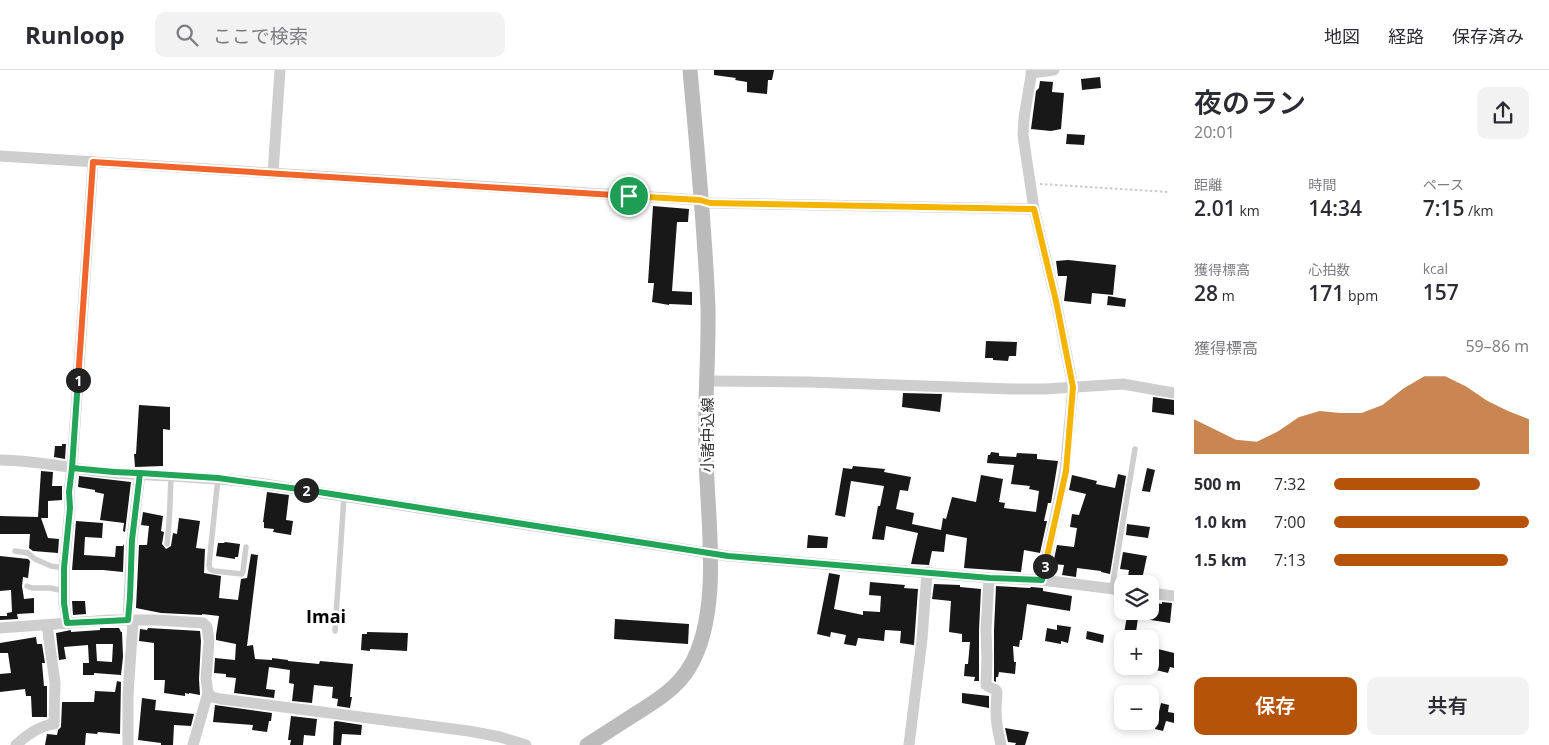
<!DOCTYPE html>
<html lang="ja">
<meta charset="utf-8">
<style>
:root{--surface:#fff;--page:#f2f2f3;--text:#2b2b33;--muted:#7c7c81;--line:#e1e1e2;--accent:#b45309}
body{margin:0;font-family:"Open Sans","Noto Sans JP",sans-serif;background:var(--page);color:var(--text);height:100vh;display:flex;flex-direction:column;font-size:19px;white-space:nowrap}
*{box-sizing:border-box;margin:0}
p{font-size:16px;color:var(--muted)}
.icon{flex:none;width:28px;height:28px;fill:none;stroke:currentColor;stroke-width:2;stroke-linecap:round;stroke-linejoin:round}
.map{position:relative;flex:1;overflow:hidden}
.panel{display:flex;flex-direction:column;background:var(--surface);width:375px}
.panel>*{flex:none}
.buttons{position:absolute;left:1114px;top:505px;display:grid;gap:10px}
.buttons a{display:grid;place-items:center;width:45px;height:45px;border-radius:10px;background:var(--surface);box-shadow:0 2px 8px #0003;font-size:25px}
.pin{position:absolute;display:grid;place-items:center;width:42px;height:42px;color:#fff;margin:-21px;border:2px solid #fff;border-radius:50%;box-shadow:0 1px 5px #0007}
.km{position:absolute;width:25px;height:25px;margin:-12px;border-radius:50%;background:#222;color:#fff;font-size:14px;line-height:25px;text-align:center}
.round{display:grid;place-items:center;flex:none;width:52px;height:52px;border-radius:10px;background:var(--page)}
.overview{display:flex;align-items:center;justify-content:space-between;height:85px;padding:0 20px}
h1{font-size:28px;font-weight:600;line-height:38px}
.metrics{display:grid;grid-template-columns:repeat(3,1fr);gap:8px;height:85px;padding:5px 20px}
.metrics div{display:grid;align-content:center}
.metrics b{font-size:21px;font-weight:600}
.metrics small{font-size:14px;font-weight:400}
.metrics p{font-size:14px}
.chart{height:140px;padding:10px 20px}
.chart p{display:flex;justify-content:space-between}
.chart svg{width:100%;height:90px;margin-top:5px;fill:var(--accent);opacity:.7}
.action{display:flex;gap:10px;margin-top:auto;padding:10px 20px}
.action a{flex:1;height:58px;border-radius:10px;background:var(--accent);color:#fff;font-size:20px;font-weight:600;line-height:58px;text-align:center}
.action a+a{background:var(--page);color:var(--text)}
ul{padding:0 20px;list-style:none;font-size:16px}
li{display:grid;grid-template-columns:80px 60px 1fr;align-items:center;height:38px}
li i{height:12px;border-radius:6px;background:var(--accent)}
header{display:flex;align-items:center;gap:30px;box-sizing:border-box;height:70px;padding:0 25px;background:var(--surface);border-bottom:1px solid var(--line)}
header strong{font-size:24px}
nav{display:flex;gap:28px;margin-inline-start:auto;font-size:18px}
.search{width:350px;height:45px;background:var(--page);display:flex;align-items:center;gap:12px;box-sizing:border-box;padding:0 18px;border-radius:10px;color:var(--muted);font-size:19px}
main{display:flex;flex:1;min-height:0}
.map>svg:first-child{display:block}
</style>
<header>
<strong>Runloop</strong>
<div class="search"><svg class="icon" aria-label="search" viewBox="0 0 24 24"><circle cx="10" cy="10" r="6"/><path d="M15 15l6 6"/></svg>ここで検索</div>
<nav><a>地図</a><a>経路</a><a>保存済み</a></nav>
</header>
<main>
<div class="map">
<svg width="1174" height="675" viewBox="0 0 1174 675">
<rect width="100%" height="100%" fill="#fff"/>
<g fill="#181818" fill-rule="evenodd">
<path d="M714,0H774L772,10H768L767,24L747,22V12L735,10L736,8L714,5Z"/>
<path d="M1100,7L1101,18L1082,20L1081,9Z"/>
<path d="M1040,11L1053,12L1052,22L1064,23L1061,59L1051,61L1031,59L1036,21L1039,18Z"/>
<path d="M1067,64L1085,65L1084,75L1066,74Z"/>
<path d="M653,136L689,139L688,152H677L672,221L692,222V235L669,234V235L652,232L654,213H648Z"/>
<path d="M1068,190L1116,195L1113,225L1092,223L1091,234L1064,231L1067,206H1058L1056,191Z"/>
<path d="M1108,226L1126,229L1125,237L1107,235Z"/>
<path d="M986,271L1017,272L1016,286H1009L1008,291L993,290V288H985Z"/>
<path d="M903,323L942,324L940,342L902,337Z"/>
<path d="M1153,327L1174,330V345L1152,342Z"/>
<path d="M139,335L170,337V360L163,359V396L135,397L134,384H136Z"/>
<path d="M62,374H66L65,389L54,387L55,376H62Z"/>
<path d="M991,382L999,383V386L1016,387L1017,383L1037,384V389L1058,391L1051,433H1048L1044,451H1047L1040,483L1024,480L1021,502L964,498L967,468L946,464L944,482L932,481L929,495L911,494L918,463L886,456L884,470L872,469L878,436H880L884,416L851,411L845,447L835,445L843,398L852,399L853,396L885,399L884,402L911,407L908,421L900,420L896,439L914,443L912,454L941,460L943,448L946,449L952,427L976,432L981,405L1003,409L999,432L1005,433L1004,438L1036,442L1039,421L1029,419L1030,416L1011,414L1014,395L987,393L988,385H990Z"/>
<path d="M1147,398L1155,400L1150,422L1142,421Z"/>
<path d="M41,401L53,402L52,416H62V430L48,431V448H41L48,468L59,469L58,483L33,481L29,478L30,464H0V446L38,447Z"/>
<path d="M1118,404L1126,406L1110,504L1101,502V501L1077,498L1076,507L1062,505L1064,495L1053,494L1057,475L1074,477L1077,458L1070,457L1072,444L1079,445L1086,424L1069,420L1072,405L1097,411L1096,414L1115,418Z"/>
<path d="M79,406L131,412L125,462L123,461L124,453L100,450L104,424L95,422V420L78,417Z"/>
<path d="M267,422L289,425L286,450L293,451L291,465L273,462L274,459L264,458V452H263Z"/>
<path d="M143,442L163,446L161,461L164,462L162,474L166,479L171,476L173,463L177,464L179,448L200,451L196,478L205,479L204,503L221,506L219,528L238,530L241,509L247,508L251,484L258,485L247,576L253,575L255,589L272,590V588L288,590V591L319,594L320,591L353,594L350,627H352L350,638L337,636L338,629L332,628L333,617L314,615L312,633L292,631L294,614L289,613L290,600L269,597L266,619L275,620L274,628L234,623L236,608L226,607V604L214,603L215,588L235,590L236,574L216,570V565L219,546L202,544V545L161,543L136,538L139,475H147L149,456L141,455Z"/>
<path d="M76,451L103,453L102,468L85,467L84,485L115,487L116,476H123L124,474L123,502L103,500H72Z"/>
<path d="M1127,454L1150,457L1148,468L1126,465Z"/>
<path d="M808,465L828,467L827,478H807Z"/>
<path d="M225,472L240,474L238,487H235V489L216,486L218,473H224Z"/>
<path d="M1123,482L1147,486L1141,514H1127L1129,500L1120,499Z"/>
<path d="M0,486L28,489L30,491L28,508L23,507L22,516L24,529L34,528V543L17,544L18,549L0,550V546H7V543L12,542L11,520L0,521Z"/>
<path d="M829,503L840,505L834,539L863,545V541L880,542L881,526L869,525L870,512L905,515L904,518L918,519L914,575L900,573L901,561L885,560L884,571L858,568L856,576L844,574L846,565L831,562L830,567L817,564Z"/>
<path d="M934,514L960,515V517L981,519L979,560V611H974L975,607L964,606L965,594H968L970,572H962V564L949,562L951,531L932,529Z"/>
<path d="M996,516L1030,518L1031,517L1043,518V521L1072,526L1070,541L1027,534L1022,570H1020L1019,577L1013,576L1014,592H1016L1015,604L999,602L998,607H996V612L994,611V560Z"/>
<path d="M72,531H85L86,544L73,545Z"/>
<path d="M1150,532L1162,534V532L1172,533L1170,553L1138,548L1135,569H1123L1127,546H1124L1125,541H1150Z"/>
<path d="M615,549L689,554L688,574L614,569Z"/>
<path d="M1057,555L1071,557L1068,573L1061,571V574L1045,571L1047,558L1057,560Z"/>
<path d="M100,558H119L121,562H122L123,587L121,605L94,603V605H83V593H89L88,575L64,577L66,589L59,590L56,563L71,560V562L100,560ZM96,574H113L112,592L97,591Z"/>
<path d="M148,558L200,561L201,571L199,609L200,625L189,623V624L185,623V626L164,623L165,610H154V573L139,571L140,559L147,560Z"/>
<path d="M1087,561L1104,565L1103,573L1086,569Z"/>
<path d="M367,562L408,563L407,581L370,579V581L361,580L362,564H367Z"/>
<path d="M36,567L37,574H42L45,593H42L44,616H47V647H32L31,626H26L25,619L0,622V604L11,603L8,583H0V573Z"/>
<path d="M1158,579L1174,583V598L1170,597L1168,603L1152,599Z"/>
<path d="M117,611L121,612L120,664L98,662L97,664L86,663L85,675H45L47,664L57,665L58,660L61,657L62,632H94L95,621L115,622Z"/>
<path d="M962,623L989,626V638L962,633Z"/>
<path d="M142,628L156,630L155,640L194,644L191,656L174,655L173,675H161V673L138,670Z"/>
<path d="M1161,633L1169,635L1168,642L1174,643V653L1166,651L1163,661L1155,659Z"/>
<path d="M215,635L272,643L271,651H269L267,662L252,660L253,655L213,652Z"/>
<path d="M291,646L317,649L315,666L304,665L303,675H290L291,670H288Z"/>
<path d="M336,651L362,655L361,665L342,664L341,675H333L334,652Z"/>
<path d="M1005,658L1029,662L1025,675H1015L1016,673L1008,672Z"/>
</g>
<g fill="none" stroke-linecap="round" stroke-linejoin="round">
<path stroke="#cbcbcb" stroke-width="2" stroke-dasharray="2.5 2.5" stroke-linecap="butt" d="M1040,114L1169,122"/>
<g stroke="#cecece" stroke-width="5.5">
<path d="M218,408L209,495L210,499L214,501L242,504L243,501L246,477"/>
<path d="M167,474C170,451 170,429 171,406"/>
<path d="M15,481L28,483L35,489L51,496L64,498"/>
<path d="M27,516L32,518H50L64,521"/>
<path d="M1112,518L1135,379"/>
<path d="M335,561L344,426"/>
</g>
<g stroke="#cecece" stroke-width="11">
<path d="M1032,0L1024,48L1023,65L1034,139L1056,231L1073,317L1065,401L1042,510"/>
<path d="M1031,3L1054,0"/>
<path d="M0,86L700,130L710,133L1034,139"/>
<path d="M273,103L280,0"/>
<path d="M707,311L808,312L1012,319H1045L1123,314L1174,323"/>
<path d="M0,390C38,390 76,400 114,403C162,406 210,407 258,413L728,486L989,508L1042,510L1122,520"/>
<path d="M989,508L986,560L987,588L986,615L989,617L996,620L997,623C995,645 996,654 1001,675"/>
<path d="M1150,523L1174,526"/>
<path d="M128,550L132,470L140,403"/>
<path d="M67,553L64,533V498L70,438L69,422L72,398L93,92"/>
<path d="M0,558L110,550H156L203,553L207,557L209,571L206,609L208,623L193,675"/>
<path d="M208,623L212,627L221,629L469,661L500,667L526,675"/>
<path d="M16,675C25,666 41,655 54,654L55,613L47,555"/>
<path d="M128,675V625L133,551"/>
<path d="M909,675L922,569L927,502"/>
</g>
<path stroke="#bbb" stroke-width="15" d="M587,675C601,666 615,657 629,648C651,634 675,621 689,598C723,543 707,448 706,386C704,336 709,287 708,238C705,159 697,79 690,0"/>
</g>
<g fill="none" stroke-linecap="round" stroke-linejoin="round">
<g stroke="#fff" stroke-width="10">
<path id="split-1" d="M78,310L93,92L629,126"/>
</g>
<g stroke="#fff" stroke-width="10">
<path id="split-2" d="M78,310L72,398L114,402L140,403L132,470L130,527L128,550L67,553L64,533V498L70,438L69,422L72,398C95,400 117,403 140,403L218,408L306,420"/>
</g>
<g stroke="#fff" stroke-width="10">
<path id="split-3" d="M306,420L728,486L990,508L1042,510L1045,496"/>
</g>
<g stroke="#fff" stroke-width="10">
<path id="split-4" d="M629,126L700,130L710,133L1034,139L1056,231L1073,317L1066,401L1045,496"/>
</g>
<use href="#split-1" stroke="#f0652b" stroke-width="6"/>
<use href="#split-2" stroke="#22a559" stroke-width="6"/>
<use href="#split-3" stroke="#22a559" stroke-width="6"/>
<use href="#split-4" stroke="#f5b400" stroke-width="6"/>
</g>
<g text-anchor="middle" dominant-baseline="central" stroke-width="5" stroke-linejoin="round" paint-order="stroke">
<g font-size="15" fill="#313131" stroke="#fff">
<text transform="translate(707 365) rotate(-90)">小諸中込線</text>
</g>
<g font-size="18" font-weight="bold" fill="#000" stroke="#fff">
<text x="326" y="546">Imai</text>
</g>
</g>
</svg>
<div class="buttons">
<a><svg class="icon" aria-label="layers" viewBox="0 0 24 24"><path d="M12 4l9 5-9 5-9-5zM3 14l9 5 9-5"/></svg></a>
<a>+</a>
<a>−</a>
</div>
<div class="pin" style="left:629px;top:126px;background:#1e9e55"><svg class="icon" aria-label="arrive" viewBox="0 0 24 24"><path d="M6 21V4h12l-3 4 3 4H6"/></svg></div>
<b class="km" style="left:78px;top:310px">1</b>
<b class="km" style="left:306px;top:420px">2</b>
<b class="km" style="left:1045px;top:496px">3</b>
</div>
<section class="panel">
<div class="overview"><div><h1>夜のラン</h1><p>20:01</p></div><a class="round"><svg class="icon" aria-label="share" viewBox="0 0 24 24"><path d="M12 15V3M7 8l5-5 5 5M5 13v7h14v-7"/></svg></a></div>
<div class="metrics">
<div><p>距離</p><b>2.01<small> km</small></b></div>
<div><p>時間</p><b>14:34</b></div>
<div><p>ペース</p><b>7:15<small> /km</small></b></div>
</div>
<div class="metrics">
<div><p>獲得標高</p><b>28<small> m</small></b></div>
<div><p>心拍数</p><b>171<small> bpm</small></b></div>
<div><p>kcal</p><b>157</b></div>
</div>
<div class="chart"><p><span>獲得標高</span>59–86 m</p>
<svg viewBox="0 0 160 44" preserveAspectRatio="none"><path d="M0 44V27L10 32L20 37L30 38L40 33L50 26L60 23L70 24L80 24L90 20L100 12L110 6L120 6L130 11L140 18L150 23L160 27V44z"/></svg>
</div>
<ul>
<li><b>500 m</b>7:32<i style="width:75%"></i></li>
<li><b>1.0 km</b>7:00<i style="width:100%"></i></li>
<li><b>1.5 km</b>7:13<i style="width:89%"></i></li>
</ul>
<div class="action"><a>保存</a><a>共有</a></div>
</section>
</main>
